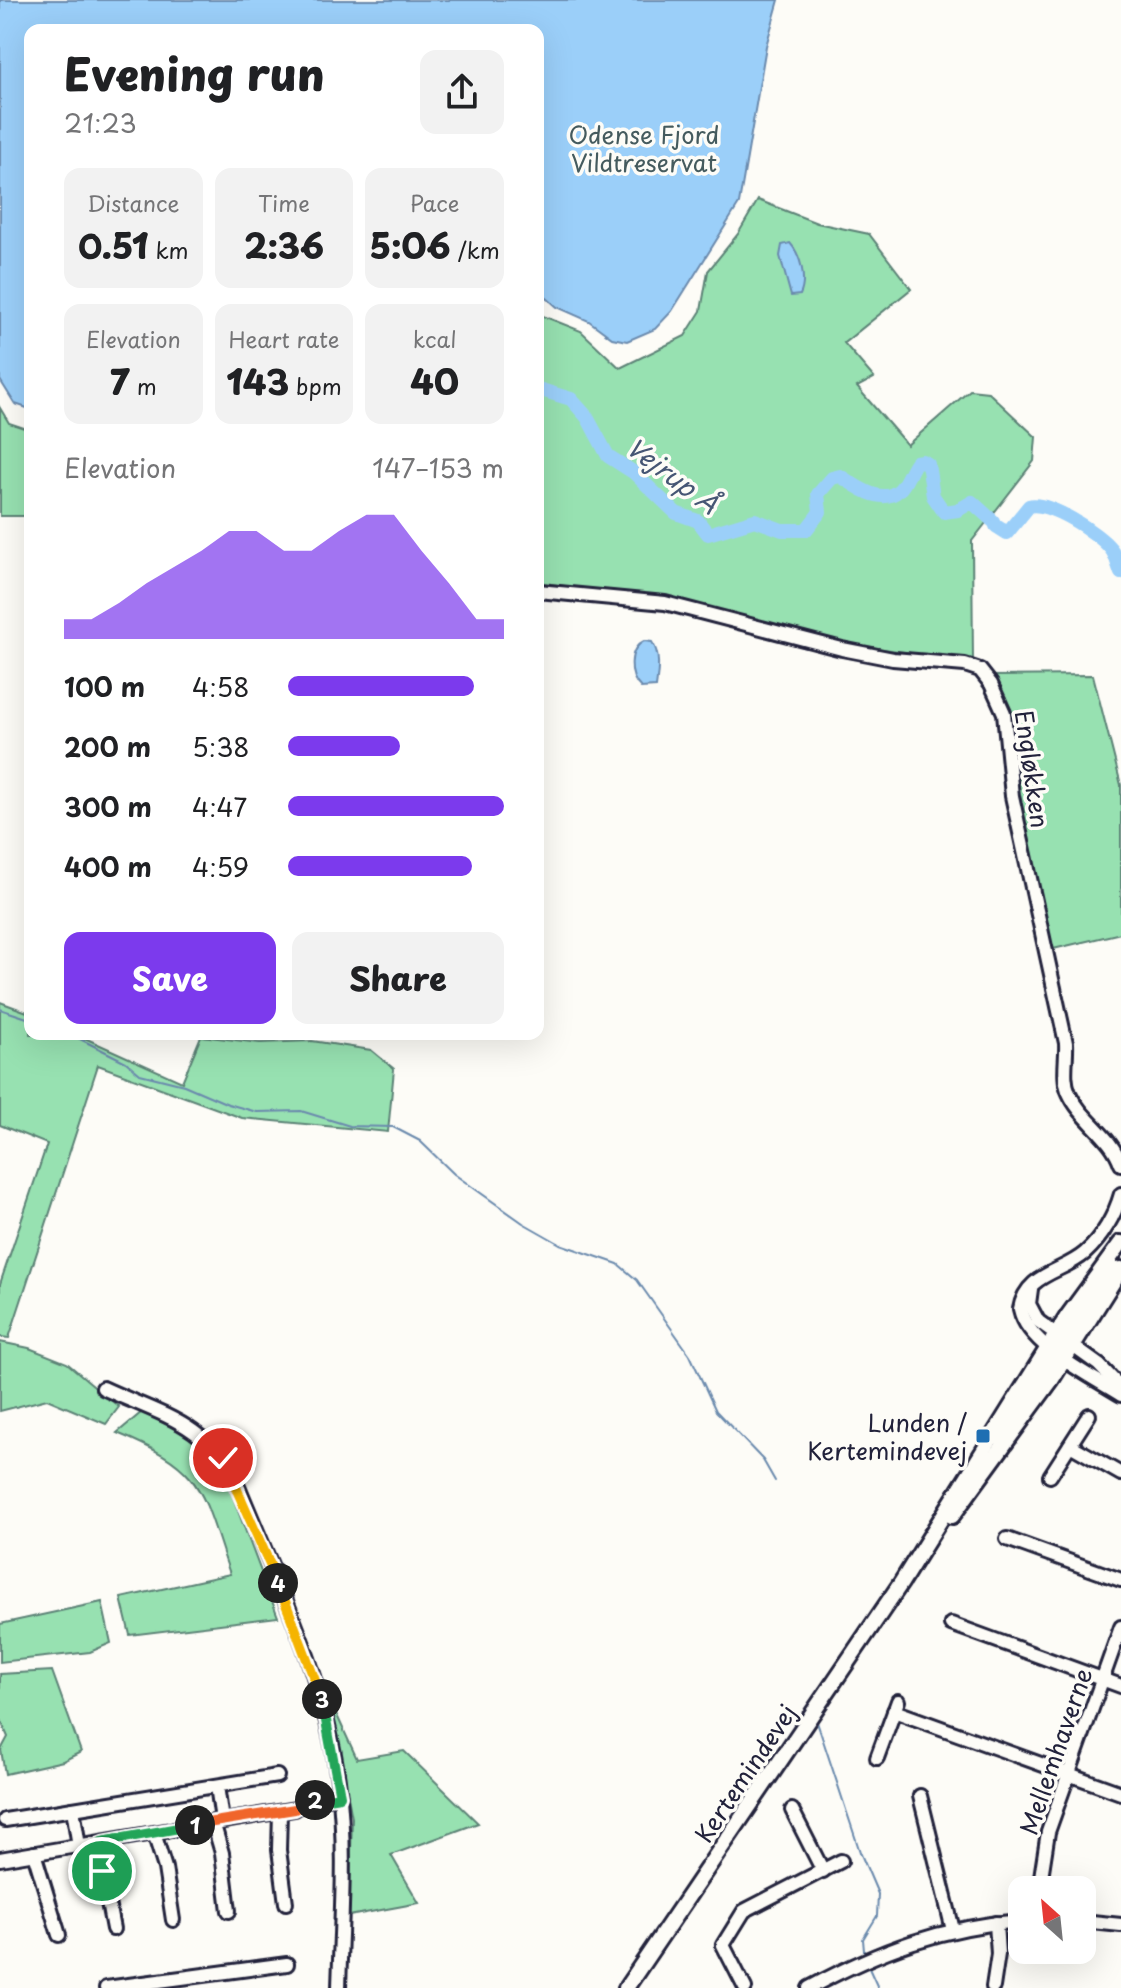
<!DOCTYPE html>
<meta charset="utf-8">
<style>
:root{--surface:#fff;--page:#f2f2f2;--text:#202124;--muted:#757577;--accent:#7c3aed}
body{margin:0;font-family:"Playpen Sans",sans-serif;background:var(--page);color:var(--text);height:100vh;display:flex;flex-direction:column;font-size:30px;white-space:nowrap}
*{box-sizing:border-box;margin:0}
p{font-size:26px;color:var(--muted)}
.icon{flex:none;width:44px;height:44px;fill:none;stroke:currentColor;stroke-width:2;stroke-linecap:round;stroke-linejoin:round}
.map{position:relative;flex:1;overflow:hidden}
.side{position:absolute;left:24px;top:24px;width:520px;height:1016px;display:flex;flex-direction:column;background:var(--surface);border-radius:16px;box-shadow:0 8px 32px #0002}
.side>*{flex:none}
.needle{width:52px;rotate:333deg}
.controls{position:absolute;left:1008px;top:1876px;display:grid;gap:16px}
.controls a{display:grid;place-items:center;width:88px;height:88px;border-radius:16px;background:var(--surface);box-shadow:0 8px 32px #0002;font-size:40px}
.pin{position:absolute;display:grid;place-items:center;width:68px;height:68px;color:#fff;margin:-34px;border:4px solid #fff;border-radius:50%;box-shadow:0 2px 8px #0007}
.km{position:absolute;width:40px;height:40px;margin:-20px;border-radius:50%;background:#222;color:#fff;font-size:22px;line-height:40px;text-align:center}
.round{display:grid;place-items:center;flex:none;width:84px;height:84px;border-radius:16px;background:var(--page)}
.headline{display:flex;align-items:center;justify-content:space-between;height:136px;padding:0 40px}
h1{font-size:44px;font-weight:800;line-height:60px}
.figures{display:grid;grid-template-columns:repeat(3,1fr);gap:12px;height:136px;padding:8px 40px}
.figures div{display:grid;align-content:center;border-radius:16px;background:var(--page);text-align:center}
.figures b{font-size:34px;font-weight:800}
.figures small{font-size:22px;font-weight:400}
.figures p{font-size:22px}
.chart{height:224px;padding:16px 40px}
.chart p{display:flex;justify-content:space-between}
.chart svg{width:100%;height:144px;margin-top:8px;fill:var(--accent);opacity:.7}
.cta{display:flex;gap:16px;margin-top:auto;padding:16px 40px}
.cta a{flex:1;height:92px;border-radius:16px;background:var(--accent);color:#fff;font-size:32px;font-weight:800;line-height:92px;text-align:center}
.cta a+a{background:var(--page);color:var(--text)}
ul{padding:0 40px;list-style:none;font-size:26px}
li{display:grid;grid-template-columns:128px 96px 1fr;align-items:center;height:60px}
li i{height:20px;border-radius:10px;background:var(--accent)}
.map>svg:first-child{display:block}
</style>
<div class="map">
<svg width="1121" height="1988" viewBox="0 0 1121 1988">
<rect width="100%" height="100%" fill="#fdfcf7"/>
<filter id="ink" filterUnits="userSpaceOnUse"><feTurbulence type="fractalNoise" baseFrequency=".0125" numOctaves="2"/><feDisplacementMap in="SourceGraphic" scale="16" xChannelSelector="R" yChannelSelector="G"/><feConvolveMatrix kernelMatrix="1 2 1 2 8 2 1 2 1" color-interpolation-filters="sRGB"/></filter>
<g filter="url(#ink)">
<g fill="#97e1b1" stroke="#5c8276" stroke-width="2">
<path d="M758,200L817,223L869,234L911,289L844,343L874,378L857,387L907,445L970,390L988,392L1036,437L1034,461L972,541L973,662L849,644L662,597L660,600L538,582V314L581,331L620,368L685,336L701,311L708,271L738,234Z"/>
<path d="M0,408L9,423L30,430V516H0Z"/>
<path d="M1093,675L1121,785V933L1049,950C1038,902 1023,854 1016,806C1010,762 1018,712 989,676Z"/>
<path d="M0,1002L30,1013V1034H76L182,1082L201,1036L260,1043L312,1041L371,1050L394,1069L388,1132L242,1118L98,1065L9,1338L0,1337V1284L47,1144L0,1125Z"/>
<path d="M0,1342L29,1348L67,1363L119,1407L106,1424L47,1399L0,1411Z"/>
<path d="M142,1412L190,1435L223,1471L278,1617L130,1635L121,1598L230,1574C201,1490 206,1469 117,1433Z"/>
<path d="M102,1602L111,1643L90,1652L0,1662V1624Z"/>
<path d="M52,1671L81,1752L63,1761L5,1774L1,1750L8,1737L0,1719V1674Z"/>
<path d="M329,1698L357,1759L404,1751L478,1823L391,1855L419,1903L349,1916L352,1818Z"/>
</g>
<g fill="#9bcff9" stroke="#6b8aad" stroke-width="2">
<path d="M0,0H779L766,46L739,204L672,311L655,329L627,341L612,338L589,321L557,307L538,290V30H30V409L15,404L0,380Z"/>
<path d="M790,243C801,255 807,280 800,295L791,296L780,256L782,245Z"/>
<path d="M644,641L652,642C661,655 658,672 656,687L641,688C628,676 628,649 644,641Z"/>
</g>
<g fill="none" stroke-linecap="round" stroke-linejoin="round">
<g stroke="#6b8aad" stroke-width="2">
<path d="M0,1009L30,1019"/>
<path d="M70,1034L126,1062L140,1074L184,1085L228,1104L257,1112L301,1111L350,1126L393,1127L420,1141L454,1174L523,1223L560,1244L618,1264L637,1280L690,1355L716,1411L763,1460L775,1481"/>
<path d="M816,1719L860,1852L878,1894L877,1916L863,1939L864,1951"/>
<path d="M868,1966L878,1988"/>
</g>
<g stroke="#9bcff9" stroke-width="14">
<path d="M538,389L571,399L587,417L608,456L633,472L676,513L698,521L708,534L755,520L782,530H806L820,512L818,494L832,478L840,476C854,484 881,507 899,490C906,484 910,470 916,462L922,461L928,464L933,496L944,512L958,510L972,502L993,521"/>
<path d="M996,526L1007,533L1029,506C1047,500 1099,533 1111,549C1116,555 1118,566 1121,573"/>
</g>
<g stroke="#22223b" stroke-width="18">
<g id="minor">
<path d="M538,591L665,603L842,649L893,659L965,665L980,670L991,684L1004,713L1012,796L1066,1043C1067,1059 1062,1078 1069,1093C1081,1120 1111,1135 1121,1164"/>
<path d="M1121,1194C1115,1215 1102,1238 1085,1253C1062,1273 1026,1273 1020,1309C1027,1345 1091,1376 1121,1395"/>
<path d="M1031,1289L1029,1304L1038,1321L1099,1365L1121,1388"/>
<path d="M1065,1347L1075,1322L1112,1266"/>
<path d="M103,1388C161,1415 208,1423 238,1486C277,1582 325,1677 338,1780C347,1849 341,1919 339,1988"/>
<path d="M1000,1439L1049,1367L1057,1346"/>
<path d="M1070,1445L1121,1474"/>
<path d="M1050,1476L1089,1415"/>
<path d="M1007,1539L1121,1580"/>
<path d="M951,1624L1121,1686"/>
<path d="M894,1711L1121,1793"/>
<path d="M877,1758L898,1701"/>
<path d="M217,1786L222,1820"/>
<path d="M920,1796L953,1930"/>
<path d="M73,1809L79,1846"/>
<path d="M792,1810L823,1871"/>
<path d="M280,1812L279,1850L286,1903"/>
<path d="M5,1820L277,1776"/>
<path d="M213,1822L222,1853L229,1911"/>
<path d="M154,1833L165,1868L173,1920"/>
<path d="M102,1842V1871L113,1929"/>
<path d="M34,1853L59,1935"/>
<path d="M0,1859L295,1809L305,1802L340,1796"/>
<path d="M1039,1890L1048,1832L1121,1627"/>
<path d="M1082,1921L1121,1925"/>
<path d="M993,1987L998,1954L996,1923"/>
<path d="M106,1988L287,1964"/>
<path d="M745,1988L723,1945L744,1911L841,1861"/>
<path d="M809,1988C878,1951 943,1926 1022,1921"/>
</g>
</g>
<g stroke="#22223b" stroke-width="20">
<g id="major">
<path d="M952,1516L1052,1379L1121,1269"/>
<path d="M626,1988L901,1583L1067,1317L1121,1243"/>
</g>
</g>
<use href="#minor" stroke="#fdfcf7" stroke-width="12"/>
<use href="#major" stroke="#fdfcf7" stroke-width="14"/>
</g>
</g>
<g fill="none" stroke-linecap="round" stroke-linejoin="round" filter="url(#ink)">
<g stroke="#fff" stroke-width="16">
<path id="split-1" d="M102,1871V1842L195,1825"/>
</g>
<g stroke="#fff" stroke-width="16">
<path id="split-2" d="M195,1825L295,1809L305,1802L315,1800"/>
</g>
<g stroke="#fff" stroke-width="16">
<path id="split-3" d="M315,1800L340,1796L322,1699"/>
</g>
<g stroke="#fff" stroke-width="16">
<path id="split-4" d="M278,1583L322,1699"/>
</g>
<g stroke="#fff" stroke-width="16">
<path id="split-5" d="M223,1458L278,1583"/>
</g>
<use href="#split-1" stroke="#22a559" stroke-width="10"/>
<use href="#split-2" stroke="#f0652b" stroke-width="10"/>
<use href="#split-3" stroke="#22a559" stroke-width="10"/>
<use href="#split-4" stroke="#f5b400" stroke-width="10"/>
<use href="#split-5" stroke="#f5b400" stroke-width="10"/>
</g>
<rect fill="#1f6fb2" stroke="#fdfcf7" stroke-width="3" x="975" y="1428" width="16" height="16" rx="4"/>
<g text-anchor="middle" dominant-baseline="central" stroke-width="7" stroke-linejoin="round" paint-order="stroke">
<g font-size="24" fill="#455b5e" stroke="#fdfcf7">
<text x="644" y="134">Odense Fjord<tspan x="644" dy="28">Vildtreservat</tspan></text>
</g>
<g font-size="24" fill="#22223b" stroke="#fdfcf7">
<text transform="translate(1033 769) rotate(82)">Engløkken</text>
<text transform="translate(1055 1751) rotate(-71)">Mellemhaverne</text>
<text transform="translate(745 1773) rotate(-56)">Kertemindevej</text>
</g>
<g font-size="24" fill="#22223b" stroke="#fdfcf7" text-anchor="end">
<text x="967" y="1422">Lunden /<tspan x="967" dy="28">Kertemindevej</tspan></text>
</g>
<g font-size="26" font-style="italic" fill="#465674" stroke="#fdfcf7">
<text transform="translate(673 475) rotate(37)">Vejrup Å</text>
</g>
</g>
</svg>
<div class="controls">
<a><svg class="needle" viewBox="-14 -14 28 28"><path d="M0-13l5 13h-10z" fill="#e53935"/><path d="M0 13l5-13h-10z" fill="#757577"/></svg></a>
</div>
<div class="pin" style="left:102px;top:1871px;background:#1e9e55"><svg class="icon" aria-label="arrive" viewBox="0 0 24 24"><path d="M6 21V4h12l-3 4 3 4H6"/></svg></div>
<div class="pin" style="left:223px;top:1458px;background:#d93025"><svg class="icon" aria-label="check" viewBox="0 0 24 24"><path d="M5 12l5 5 9-10"/></svg></div>
<b class="km" style="left:195px;top:1825px">1</b>
<b class="km" style="left:315px;top:1800px">2</b>
<b class="km" style="left:322px;top:1699px">3</b>
<b class="km" style="left:278px;top:1583px">4</b>
<section class="side">
<div class="headline"><div><h1>Evening run</h1><p>21:23</p></div><a class="round"><svg class="icon" aria-label="share" viewBox="0 0 24 24"><path d="M12 15V3M7 8l5-5 5 5M5 13v7h14v-7"/></svg></a></div>
<div class="figures">
<div><p>Distance</p><b>0.51<small> km</small></b></div>
<div><p>Time</p><b>2:36</b></div>
<div><p>Pace</p><b>5:06<small> /km</small></b></div>
</div>
<div class="figures">
<div><p>Elevation</p><b>7<small> m</small></b></div>
<div><p>Heart rate</p><b>143<small> bpm</small></b></div>
<div><p>kcal</p><b>40</b></div>
</div>
<div class="chart"><p><span>Elevation</span>147–153 m</p>
<svg viewBox="0 0 160 44" preserveAspectRatio="none"><path d="M0 44V38L10 38L20 33L30 27L40 22L50 17L60 11L70 11L80 17L90 17L100 11L110 6L120 6L130 17L140 27L150 38L160 38V44z"/></svg>
</div>
<ul>
<li><b>100 m</b>4:58<i style="width:86%"></i></li>
<li><b>200 m</b>5:38<i style="width:52%"></i></li>
<li><b>300 m</b>4:47<i style="width:100%"></i></li>
<li><b>400 m</b>4:59<i style="width:85%"></i></li>
</ul>
<div class="cta"><a>Save</a><a>Share</a></div>
</section>
</div>
